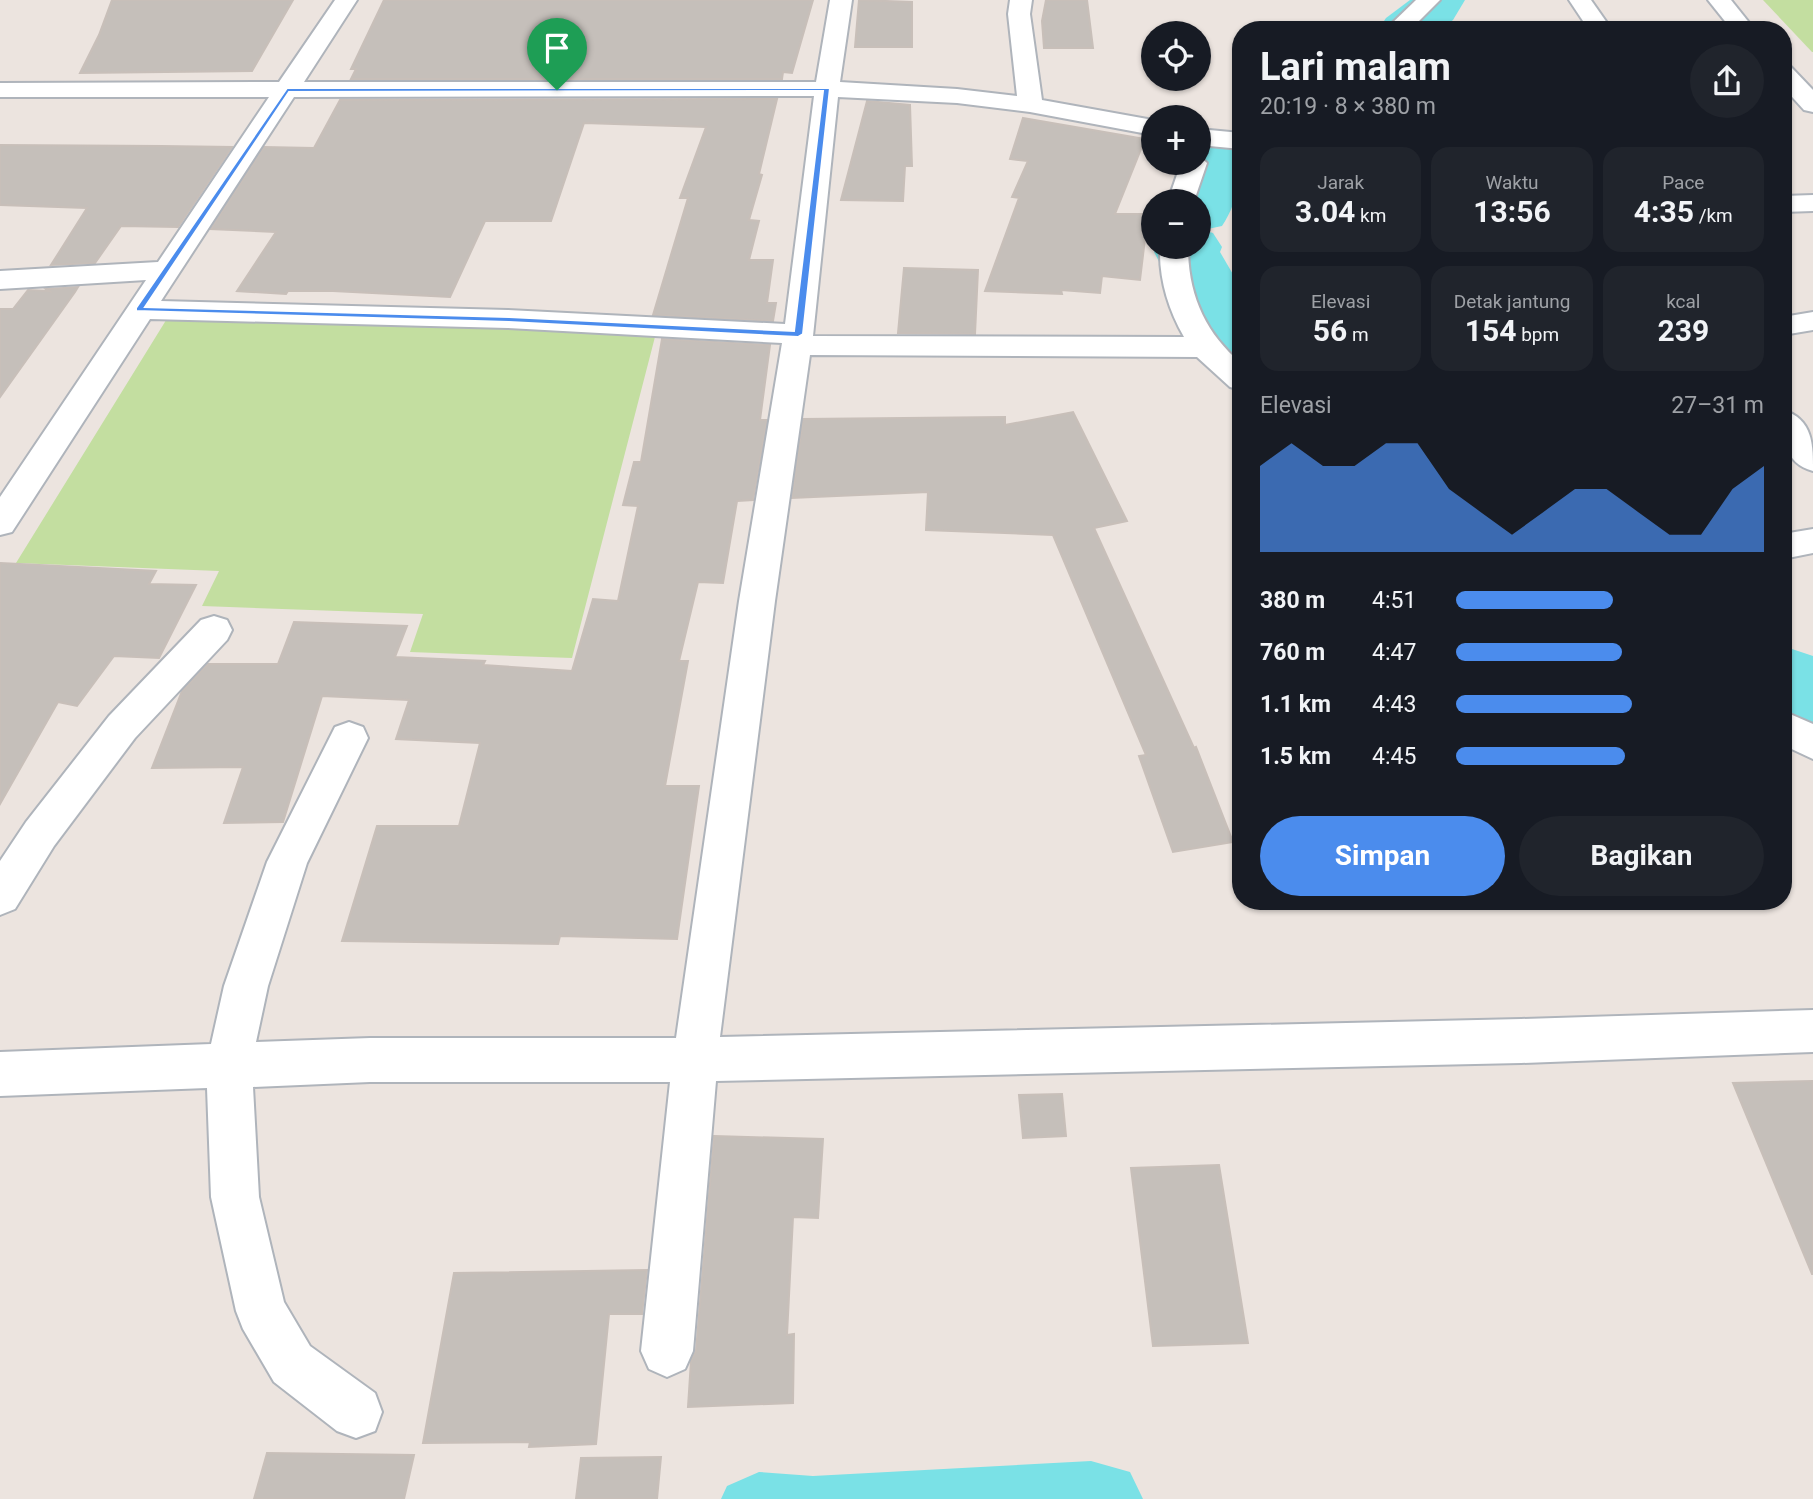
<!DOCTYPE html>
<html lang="id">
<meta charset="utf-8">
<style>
:root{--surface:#171b24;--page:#20242c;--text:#f1f3f6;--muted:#9ea1a6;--accent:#4b8ced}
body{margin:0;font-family:Roboto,sans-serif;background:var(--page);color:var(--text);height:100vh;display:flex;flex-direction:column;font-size:26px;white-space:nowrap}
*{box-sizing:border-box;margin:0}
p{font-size:23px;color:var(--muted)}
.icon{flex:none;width:38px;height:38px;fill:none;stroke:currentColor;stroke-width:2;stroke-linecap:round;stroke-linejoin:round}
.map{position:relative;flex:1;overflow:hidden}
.details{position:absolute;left:1232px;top:21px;width:560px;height:889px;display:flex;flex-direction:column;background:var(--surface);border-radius:28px;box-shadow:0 2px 5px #0004}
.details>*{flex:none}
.tools{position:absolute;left:1141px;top:21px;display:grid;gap:14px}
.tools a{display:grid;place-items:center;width:70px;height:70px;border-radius:50%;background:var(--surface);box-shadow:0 2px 5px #0004;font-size:35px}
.pin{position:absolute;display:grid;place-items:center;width:60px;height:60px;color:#fff;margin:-72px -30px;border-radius:50% 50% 50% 0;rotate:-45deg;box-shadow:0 0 7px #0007}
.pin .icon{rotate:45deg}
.round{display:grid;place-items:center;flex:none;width:74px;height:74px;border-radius:37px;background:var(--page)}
.head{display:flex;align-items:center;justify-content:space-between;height:119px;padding:0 28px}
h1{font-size:38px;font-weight:700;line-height:52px}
.figures{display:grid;grid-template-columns:repeat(3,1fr);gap:10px;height:119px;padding:7px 28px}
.figures div{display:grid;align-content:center;border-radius:18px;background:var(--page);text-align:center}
.figures b{font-size:30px;font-weight:700}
.figures small{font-size:19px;font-weight:400}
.figures p{font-size:19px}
.chart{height:196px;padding:14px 28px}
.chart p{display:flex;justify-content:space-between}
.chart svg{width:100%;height:126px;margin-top:7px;fill:var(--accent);opacity:.7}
.cta{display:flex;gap:14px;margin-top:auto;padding:14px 28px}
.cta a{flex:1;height:80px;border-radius:42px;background:var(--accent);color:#fff;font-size:28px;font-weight:700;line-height:80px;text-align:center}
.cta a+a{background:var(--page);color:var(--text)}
ul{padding:0 28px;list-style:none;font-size:23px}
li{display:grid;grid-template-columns:112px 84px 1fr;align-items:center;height:52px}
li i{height:18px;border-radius:9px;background:var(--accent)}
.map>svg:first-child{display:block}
</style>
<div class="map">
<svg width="1813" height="1499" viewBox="0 0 1813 1499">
<rect width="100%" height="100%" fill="#ece4df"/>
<g fill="#c3dea0">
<path d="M1763,0H1813V52H1812Z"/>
<path d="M168,317L656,333L572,658L410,652L423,614L202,606L219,571L16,563Z"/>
</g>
<path fill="#7ae1e6" d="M1091,1461L1130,1472L1143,1499H721L727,1486L759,1472L813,1476Z"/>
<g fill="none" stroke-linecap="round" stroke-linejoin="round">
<g fill="#7ae1e6" fill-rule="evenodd">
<path d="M1410,0H1465L1453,20L1440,30H1378L1386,18Z"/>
<path d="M1241,132C1241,166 1242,196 1222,226L1203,230L1213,233L1222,247L1220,252L1241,288V375L1215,368L1154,252L1156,247H1199V201H1170L1177,178L1189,163H1199V154L1219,137Z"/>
<path d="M1783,646L1813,656V737L1783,727Z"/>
</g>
</g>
<g fill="#c5bfba" stroke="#c8bfb9" stroke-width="2">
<path d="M112,0H293L252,71L80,73L99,35Z"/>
<path d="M384,0H813L792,73L783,72L782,79H351L356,69H351Z"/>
<path d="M859,0L912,2V47H855Z"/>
<path d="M1046,0H1087L1093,48H1044L1042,21Z"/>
<path d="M777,99L759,174L762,175L749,220L759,221L749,260H773L767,303H776L773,321L653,315L688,198H680L706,127L584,123L551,221H485L450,297L333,291H288L286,294L237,291L276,232L211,229L264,147L314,148L340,100Z"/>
<path d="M867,101L910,105L912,166H905L903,201L841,200Z"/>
<path d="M1023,118L1145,139L1115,214H1148L1140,280L1102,276L1100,293L1061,290L1062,294L985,291L1019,198L1012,197L1028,161L1010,159Z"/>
<path d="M0,145L162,146L232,147L178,227L121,226L95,263L51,265L87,208L0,205Z"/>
<path d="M904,268L978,270L975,334L898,333Z"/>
<path d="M78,287L75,292L0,397V309H13L28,290L49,291L46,289Z"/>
<path d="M662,339L770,345L760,420H767L753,500L737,501L723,583L698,582L679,661H688L665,786H699L677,939L560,936L558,944L342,941L377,826H459L480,743L396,739L409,700L322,696L283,822L224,823L243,767L152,768L182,691L208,664H278L294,622L407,626L395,657L485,661L483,665L572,671L593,599L618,601L638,506L623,505L634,462H641Z"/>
<path d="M1073,412L1127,521L1094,528L1194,748L1196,747L1233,842L1173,852L1139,756L1146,755L1053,535L926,530L928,492L792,498L803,419L1005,417V425Z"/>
<path d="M0,563L156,571L149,584L196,585L159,658L114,656L77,706L58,702L0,804Z"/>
<path d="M1813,1081V1274H1812L1733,1083Z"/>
<path d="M1062,1094L1066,1136L1023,1138L1019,1095Z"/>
<path d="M714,1136L823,1139L818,1218L793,1217L787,1335L794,1334L793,1403L688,1407L691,1361L696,1351Z"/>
<path d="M1219,1165L1248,1343L1153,1346L1131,1168Z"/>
<path d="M647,1270L642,1314H609L596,1444L529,1447L530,1442L423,1443L454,1273Z"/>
<path d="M267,1453L414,1455L404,1499H254Z"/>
<path d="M661,1457L657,1499H576L581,1458Z"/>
</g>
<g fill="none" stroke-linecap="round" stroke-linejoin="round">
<g stroke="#afb4bb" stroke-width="4">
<g id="street">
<path d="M335,0H357L304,82H816L830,0H852L840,82L957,89L1017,96L1008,14L1010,0H1032L1030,14L1042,100L1153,120V135L1030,112L957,103L838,97L813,336L1184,337C1168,309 1159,279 1160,247H1188C1188,294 1205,333 1241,363V390L1230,387L1197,357L810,355L775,601L720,1037L1521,1019L1813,1010V1052L1521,1063L716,1081L693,1351L685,1369L667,1377L649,1369L641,1351L670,1082H370L253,1087L259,1197L284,1302L310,1346L375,1393L382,1412L375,1431L356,1438L337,1431L274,1382L243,1329L236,1311L211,1197L207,1088L0,1096V1052L211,1044L224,986L267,862L335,727L349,722L363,727L368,738L307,863L268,986L256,1042L370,1038H676L739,601L782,343L508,328L150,319L12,532L0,535V497L146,280L0,289V271L158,262L269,97H0V83L279,82ZM814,96L785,324L508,310L161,301L294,97Z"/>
<path d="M1416,0H1440L1410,30H1385Z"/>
<path d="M1569,0H1591L1612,30H1589Z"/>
<path d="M1708,0H1731L1755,30H1732Z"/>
<path d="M1783,65L1791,67L1813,90V112L1804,110L1783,87Z"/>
<path d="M1199,129L1241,133V149L1199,145Z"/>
<path d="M1199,156L1207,163L1194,201H1168L1181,163H1199Z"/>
<path d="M1813,195V211L1783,212V196Z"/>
<path d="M1813,312V330L1783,335V317Z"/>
<path d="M1783,410C1813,419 1813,445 1813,471C1783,463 1783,437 1783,410Z"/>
<path d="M1813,529V553L1783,559V534Z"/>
<path d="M214,616L227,620L232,630L227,640L135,738L54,846L15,909L0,915V861L26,822L109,716L201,620Z"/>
<path d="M1783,711L1813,724V759L1783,745Z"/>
</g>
</g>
<use href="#street" fill="#fff" fill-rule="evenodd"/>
</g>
<path fill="#4b8ced" stroke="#fff" stroke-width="2" fill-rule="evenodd" d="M287,88H830L803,334L798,337L509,322L136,311V308ZM823,91L794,331L509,317L145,307L289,92Z"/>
</svg>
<div class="tools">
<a><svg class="icon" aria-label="locate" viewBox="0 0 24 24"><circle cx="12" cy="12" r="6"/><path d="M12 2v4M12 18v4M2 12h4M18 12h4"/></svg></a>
<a>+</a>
<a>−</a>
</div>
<div class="pin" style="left:557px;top:90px;background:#1e9e55"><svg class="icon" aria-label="arrive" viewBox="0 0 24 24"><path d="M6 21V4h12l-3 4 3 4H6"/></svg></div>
<section class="details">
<div class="head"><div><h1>Lari malam</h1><p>20:19 · 8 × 380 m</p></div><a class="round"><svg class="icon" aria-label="share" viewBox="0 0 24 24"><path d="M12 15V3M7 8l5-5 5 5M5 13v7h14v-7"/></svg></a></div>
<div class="figures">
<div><p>Jarak</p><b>3.04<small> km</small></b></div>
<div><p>Waktu</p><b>13:56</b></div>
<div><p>Pace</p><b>4:35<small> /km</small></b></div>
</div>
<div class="figures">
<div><p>Elevasi</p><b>56<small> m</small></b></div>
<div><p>Detak jantung</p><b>154<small> bpm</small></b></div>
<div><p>kcal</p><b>239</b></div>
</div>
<div class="chart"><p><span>Elevasi</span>27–31 m</p>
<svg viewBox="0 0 160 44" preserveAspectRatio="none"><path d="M0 44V14L10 6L20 14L30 14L40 6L50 6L60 22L70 30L80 38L90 30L100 22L110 22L120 30L130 38L140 38L150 22L160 14V44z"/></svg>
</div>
<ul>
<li><b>380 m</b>4:51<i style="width:51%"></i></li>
<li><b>760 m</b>4:47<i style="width:54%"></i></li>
<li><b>1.1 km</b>4:43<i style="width:57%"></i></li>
<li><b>1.5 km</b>4:45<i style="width:55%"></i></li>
</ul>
<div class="cta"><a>Simpan</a><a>Bagikan</a></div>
</section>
</div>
